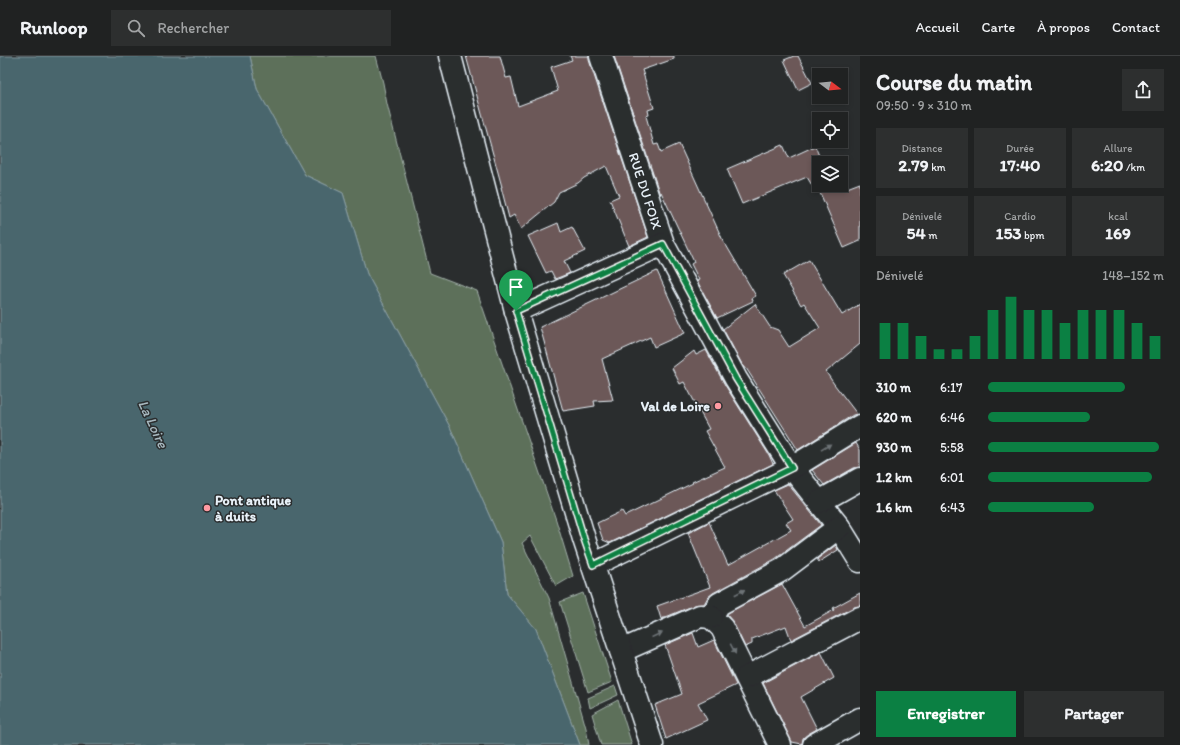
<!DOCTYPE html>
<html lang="fr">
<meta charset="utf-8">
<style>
:root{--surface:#202222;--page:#2d2f2f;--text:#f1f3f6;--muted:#a2a4a5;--line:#3d3f40;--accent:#0b8043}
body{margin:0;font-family:Itim,sans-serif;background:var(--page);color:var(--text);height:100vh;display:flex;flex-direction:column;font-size:15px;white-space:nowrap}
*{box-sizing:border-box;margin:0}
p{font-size:13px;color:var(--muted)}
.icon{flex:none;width:22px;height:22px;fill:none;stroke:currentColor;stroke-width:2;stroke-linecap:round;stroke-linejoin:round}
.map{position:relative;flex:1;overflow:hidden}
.panel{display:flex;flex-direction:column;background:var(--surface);width:320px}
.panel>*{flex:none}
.needle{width:26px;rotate:106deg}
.controls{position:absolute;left:812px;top:12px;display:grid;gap:8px}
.controls a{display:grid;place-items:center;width:36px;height:36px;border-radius:0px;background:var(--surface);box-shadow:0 2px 6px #0003,0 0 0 1px var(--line);font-size:20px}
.pin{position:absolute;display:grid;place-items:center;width:34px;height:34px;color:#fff;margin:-41px -17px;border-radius:50% 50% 50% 0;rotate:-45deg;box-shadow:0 0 4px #0007}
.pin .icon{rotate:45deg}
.round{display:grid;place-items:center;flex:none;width:42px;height:42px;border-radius:0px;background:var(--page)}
.headline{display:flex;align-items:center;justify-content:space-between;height:68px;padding:0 16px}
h1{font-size:22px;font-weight:800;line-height:30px}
.metrics{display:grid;grid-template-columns:repeat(3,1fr);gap:6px;height:68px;padding:4px 16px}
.metrics div{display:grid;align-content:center;border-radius:0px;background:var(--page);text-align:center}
.metrics b{font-size:17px;font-weight:800}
.metrics small{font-size:11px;font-weight:400}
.metrics p{font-size:11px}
.chart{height:112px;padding:8px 16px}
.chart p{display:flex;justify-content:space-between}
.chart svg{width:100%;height:72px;margin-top:4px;stroke:var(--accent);stroke-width:6}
.cta{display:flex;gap:8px;margin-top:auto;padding:8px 16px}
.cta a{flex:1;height:46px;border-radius:0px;background:var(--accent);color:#fff;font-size:16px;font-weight:800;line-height:46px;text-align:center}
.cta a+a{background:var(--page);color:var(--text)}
ul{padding:0 16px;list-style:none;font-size:13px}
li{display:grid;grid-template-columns:64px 48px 1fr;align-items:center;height:30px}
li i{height:10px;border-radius:5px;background:var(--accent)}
header{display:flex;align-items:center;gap:24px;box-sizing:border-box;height:56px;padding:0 20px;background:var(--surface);border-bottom:1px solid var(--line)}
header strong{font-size:19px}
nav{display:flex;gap:22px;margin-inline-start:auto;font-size:14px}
.search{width:280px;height:36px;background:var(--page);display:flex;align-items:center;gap:10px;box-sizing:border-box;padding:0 14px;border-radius:0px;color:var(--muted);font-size:15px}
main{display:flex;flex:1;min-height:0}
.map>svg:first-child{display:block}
</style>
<header>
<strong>Runloop</strong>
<div class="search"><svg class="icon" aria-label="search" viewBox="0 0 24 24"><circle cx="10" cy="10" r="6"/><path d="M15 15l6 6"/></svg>Rechercher</div>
<nav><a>Accueil</a><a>Carte</a><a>À propos</a><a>Contact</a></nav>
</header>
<main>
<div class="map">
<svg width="860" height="689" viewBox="0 0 860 689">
<rect width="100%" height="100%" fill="#2a2d2e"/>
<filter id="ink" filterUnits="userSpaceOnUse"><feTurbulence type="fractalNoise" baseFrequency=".025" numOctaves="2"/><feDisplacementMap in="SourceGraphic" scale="8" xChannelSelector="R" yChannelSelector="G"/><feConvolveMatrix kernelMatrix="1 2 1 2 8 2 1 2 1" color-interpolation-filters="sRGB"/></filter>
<g filter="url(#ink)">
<g fill="#5d705a" stroke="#a2b0a9">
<path d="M250,0H376L383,27L387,48L430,217L477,235L556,464L573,520L556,530L530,480L522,487L549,542L586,672L589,689H580L536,573L507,538L501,486L450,371L367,218L343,137L305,119L257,33Z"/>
<path d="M583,537L612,626L588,636L560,546Z"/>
<path d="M615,630L618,639L590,652L588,642Z"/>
<path d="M618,644L632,689H601L592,658Z"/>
</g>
<path fill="#49666d" stroke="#899ea5" d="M0,0H250L257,33L305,119L343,137L367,218L450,371L501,486L507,538L536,573L580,689H0Z"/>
<g fill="#6c5959" stroke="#e8f1f8">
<path d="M466,0H500L506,22L511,21L518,50L558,35L551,11L572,4L570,0H589V4L648,181L629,190L610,144L619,140L606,110L584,122L578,127L559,136L554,146L521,173L514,159L509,162L501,131H502Z"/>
<path d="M614,0H674V3L642,14L654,52L648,54L649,59L646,60L654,89L658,88L661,96L679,88L725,189H726L756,240L752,242L753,245L717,262L697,225L699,224L691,208L694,206L661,136L660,139Z"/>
<path d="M794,0H798L812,27L798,34L784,4Z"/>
<path d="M783,89L789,102L815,90L822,107H819V129H841V119L847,132L860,127V185L844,192L817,130L818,129L813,131L807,121L742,148L727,113Z"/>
<path d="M558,167L561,176L572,171L585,195L564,205L570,217L555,223L551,215L546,217L528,180Z"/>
<path d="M809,204L842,259L860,248V288L826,316L834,328L857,358L853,359L798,394L746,312H744L723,273L755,248L770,271L778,274L789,291L820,272L804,247L801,249L783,219Z"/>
<path d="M657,215L685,277L654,291L650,281L602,303L613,344L594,345L595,350L563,355L540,271Z"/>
<path d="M706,294L725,329L769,399L773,408L610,487L603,484L597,467L622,455L625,460L693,427L692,426L725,411L705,375L709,373L684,326L680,328L672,312L694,295L696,299Z"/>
<path d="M856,387L860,394V411L854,412L824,429L812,414Z"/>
<path d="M788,428L821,469L775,503L713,537L708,541L704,548L695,549L661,563L657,550L710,531L688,477L709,466L728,509L791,474L786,467L793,463L774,434Z"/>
<path d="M836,489L838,494L819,506L817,503Z"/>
<path d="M782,528L805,570L834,554L833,552L860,537V550L854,551L791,584L786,570L752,583V588L745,591L733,566L727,559L728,557Z"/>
<path d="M693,577L698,591L714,584L736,629L698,647L707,664L666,683L655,649L682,638L665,589Z"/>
<path d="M821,596L834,622L801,641L817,673L808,678L803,682L802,688L792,686L763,627Z"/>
</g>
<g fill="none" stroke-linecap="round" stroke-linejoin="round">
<g stroke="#e8f1f8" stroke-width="25">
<g id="minor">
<path d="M601,0L663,188L736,323L792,412L839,471L860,505"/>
<path d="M516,255L663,188"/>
<path d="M819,446L860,423"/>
<path d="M593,509L792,412L860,370"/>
<path d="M711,561L719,548L782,514L839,471"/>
<path d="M711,561L722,572L780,689"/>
<path d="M621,595L700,560L711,561"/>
<path d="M747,621L860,562"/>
<path d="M814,689L860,663"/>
</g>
</g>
<g stroke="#e8f1f8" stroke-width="25">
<path id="major" d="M450,0L516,255L584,483L652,689"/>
</g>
<use href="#minor" stroke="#2a2d2e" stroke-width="22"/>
<use href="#major" stroke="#2a2d2e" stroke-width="22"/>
</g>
<defs><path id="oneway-solid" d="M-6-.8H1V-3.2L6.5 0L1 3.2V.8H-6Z"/></defs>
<g fill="#6c7275">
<use href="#oneway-solid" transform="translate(826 391) rotate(-32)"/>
<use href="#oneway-solid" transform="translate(740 536) rotate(-28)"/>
<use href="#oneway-solid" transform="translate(657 579) rotate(-24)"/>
<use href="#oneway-solid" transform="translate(733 593) rotate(63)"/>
</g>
</g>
<g fill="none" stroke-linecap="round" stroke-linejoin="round" filter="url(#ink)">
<g stroke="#fff" stroke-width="8">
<path id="route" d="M663,188L736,323L792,412L593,509L584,483L516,255Z"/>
</g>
<use href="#route" stroke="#0b8043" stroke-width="5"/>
</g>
<g fill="#ff9aa2" stroke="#2a2d2e" stroke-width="1.5">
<circle cx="718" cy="350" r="4"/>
<circle cx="207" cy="452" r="4"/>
</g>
<g text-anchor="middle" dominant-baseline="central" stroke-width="3" stroke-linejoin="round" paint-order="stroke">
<g font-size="14" fill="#e8f1f8" stroke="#2a2d2e">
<text transform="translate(645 135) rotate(72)">RUE DU FOIX</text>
</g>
<g font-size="14" font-weight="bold" fill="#e8f1f8" stroke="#2a2d2e" text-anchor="end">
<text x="710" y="350">Val de Loire</text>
<text x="215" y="444" text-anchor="start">Pont antique<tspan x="215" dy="16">à duits</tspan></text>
</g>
<g font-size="15" font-style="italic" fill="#a8b9c0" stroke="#2a2d2e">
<text transform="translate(153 368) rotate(65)">La Loire</text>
</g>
</g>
</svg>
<div class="controls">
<a><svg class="needle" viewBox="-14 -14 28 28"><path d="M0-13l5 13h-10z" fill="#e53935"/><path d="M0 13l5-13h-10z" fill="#a2a4a5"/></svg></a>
<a><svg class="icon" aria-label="locate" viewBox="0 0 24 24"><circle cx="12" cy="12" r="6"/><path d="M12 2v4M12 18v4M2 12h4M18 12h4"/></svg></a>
<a><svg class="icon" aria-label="layers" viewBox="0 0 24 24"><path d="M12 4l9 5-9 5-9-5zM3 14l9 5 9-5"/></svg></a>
</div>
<div class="pin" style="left:516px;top:255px;background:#1e9e55"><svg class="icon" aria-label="arrive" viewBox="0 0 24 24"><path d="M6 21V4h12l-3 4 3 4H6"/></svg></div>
</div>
<section class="panel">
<div class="headline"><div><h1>Course du matin</h1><p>09:50 · 9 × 310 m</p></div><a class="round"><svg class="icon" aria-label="share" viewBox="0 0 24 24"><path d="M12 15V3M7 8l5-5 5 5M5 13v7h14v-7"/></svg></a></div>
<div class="metrics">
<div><p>Distance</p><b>2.79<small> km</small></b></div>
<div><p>Durée</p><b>17:40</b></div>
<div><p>Allure</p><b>6:20<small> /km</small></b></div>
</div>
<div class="metrics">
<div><p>Dénivelé</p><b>54<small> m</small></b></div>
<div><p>Cardio</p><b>153<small> bpm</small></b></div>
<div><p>kcal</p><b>169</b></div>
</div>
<div class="chart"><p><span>Dénivelé</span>148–152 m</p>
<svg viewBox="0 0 160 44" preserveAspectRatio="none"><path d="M5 44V22M15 44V22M25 44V30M35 44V38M45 44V38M55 44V30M65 44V14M75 44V6M85 44V14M95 44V14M105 44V22M115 44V14M125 44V14M135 44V14M145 44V22M155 44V30"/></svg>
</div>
<ul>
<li><b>310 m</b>6:17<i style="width:78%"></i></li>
<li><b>620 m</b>6:46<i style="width:58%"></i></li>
<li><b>930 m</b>5:58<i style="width:97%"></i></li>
<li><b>1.2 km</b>6:01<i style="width:93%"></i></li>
<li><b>1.6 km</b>6:43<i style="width:60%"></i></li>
</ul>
<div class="cta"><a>Enregistrer</a><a>Partager</a></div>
</section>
</main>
